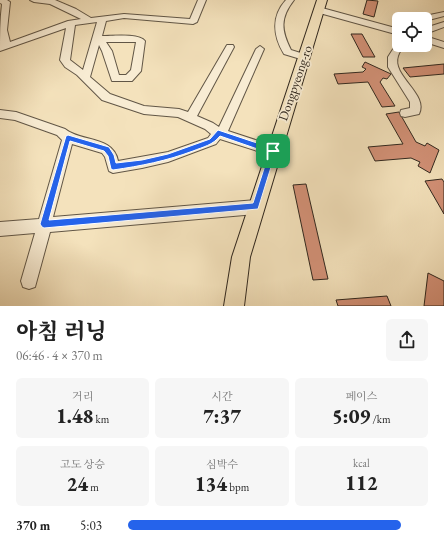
<!DOCTYPE html>
<html lang="ko">
<meta charset="utf-8">
<style>
:root{--surface:#fff;--page:#f6f6f6;--text:#222;--muted:#767676;--accent:#2563eb}
body{margin:0;font-family:"EB Garamond","Noto Serif KR",serif;background:var(--page);color:var(--text);height:100vh;display:flex;flex-direction:column;font-size:15px;white-space:nowrap}
*{box-sizing:border-box;margin:0}
p{font-size:13px;color:var(--muted)}
.icon{flex:none;width:22px;height:22px;fill:none;stroke:currentColor;stroke-width:2;stroke-linecap:round;stroke-linejoin:round}
.map{position:relative;height:306px;overflow:hidden}
.side{display:flex;flex-direction:column;background:var(--surface);flex:1}
.side>*{flex:none}
.fabs{position:absolute;left:392px;top:12px;display:grid;gap:8px}
.fabs a{display:grid;place-items:center;width:40px;height:40px;border-radius:6px;background:var(--surface);box-shadow:0 4px 16px #0002;font-size:20px}
.pin{position:absolute;display:grid;place-items:center;width:34px;height:34px;color:#fff;margin:-17px;border-radius:8px;box-shadow:0 2px 6px #0006}
.round{display:grid;place-items:center;flex:none;width:42px;height:42px;border-radius:6px;background:var(--page)}
.summary{display:flex;align-items:center;justify-content:space-between;height:68px;padding:0 16px}
h1{font-size:22px;font-weight:800;line-height:30px}
.metrics{display:grid;grid-template-columns:repeat(3,1fr);gap:6px;height:68px;padding:4px 16px}
.metrics div{display:grid;align-content:center;border-radius:6px;background:var(--page);text-align:center}
.metrics b{font-size:20px;font-weight:800}
.metrics small{font-size:11px;font-weight:400}
.metrics p{font-size:11px}
ul{padding:0 16px;list-style:none;font-size:13px}
li{display:grid;grid-template-columns:64px 48px 1fr;align-items:center;height:30px}
li i{height:10px;border-radius:5px;background:var(--accent)}
.map>svg:first-child{display:block}
</style>
<div class="map">
<svg width="444" height="306" viewBox="0 0 444 306">
<rect width="100%" height="100%" fill="#f4e2bc"/>
<filter id="stains"><feTurbulence type="fractalNoise" baseFrequency=".005" numOctaves="4"/><feColorMatrix values="0 0 0 0 .2 0 0 0 0 .09 0 0 0 0 .02 0 0 0 .5 -.17"/></filter>
<radialGradient id="worn" r=".72"><stop offset=".6" stop-color="#630" stop-opacity="0"/><stop offset="1" stop-color="#630" stop-opacity=".3"/></radialGradient>
<g fill="#d39177" stroke="#30271e">
<path d="M367,0L378,1L374,17L363,14Z"/>
<path d="M351,34H362L375,57H363Z"/>
<path d="M365,62L391,74L387,79L383,78L380,82L395,106L382,107L368,82L338,84L334,74L363,72L366,69L362,67Z"/>
<path d="M444,64V74L410,77L403,68Z"/>
<path d="M399,112L416,142L425,146L427,143L439,150L430,173L418,166L420,162L411,158L375,161L368,147L403,144L386,114Z"/>
<path d="M442,179L444,182V214L425,181Z"/>
<path d="M306,184L328,279L313,280L293,185Z"/>
<path d="M428,273L444,281V306H424Z"/>
<path d="M387,296L391,306H338L336,300Z"/>
</g>
<g fill="none" stroke-linecap="round" stroke-linejoin="round">
<g stroke="#615646" stroke-width="2">
<g id="minor">
<path d="M0,0H7L10,2L7,30L10,42L68,21L81,19L50,4L34,2L30,0H55L76,9L91,18L124,14L190,19L198,0H206L197,22L193,24L124,18L106,21L102,36C112,36 139,33 145,41L141,71L132,81H112L102,51L99,45L90,77L110,94L144,106L179,109L188,112L227,45H233L234,47L197,116L213,123L219,127L256,49L260,46L264,49L228,131L277,147L279,151L277,155L273,156L220,139L216,144L168,162L142,168L113,173L109,171L105,157L102,153L72,144L53,217L256,200L261,202L263,207L261,212L256,214L50,232L35,287L29,289L23,287L21,281L35,233L0,236V222L39,219L62,140L57,135L15,120L0,118V110L16,112L65,129C81,142 114,136 118,161L168,152L208,138L211,134L205,129L178,117L144,114L102,100L77,75L65,67L60,60L66,28L0,51C0,36 0,20 2,4L0,3ZM97,22L83,70L70,60L75,25ZM106,42H136L131,70L126,75H119L112,51Z"/>
<path d="M286,0H294C280,18 281,30 291,50L307,55L309,57L307,59L304,60L284,54C273,36 271,16 286,0Z"/>
<path d="M316,8H322L399,29V35L316,12Z"/>
<path d="M444,12V16L425,21V19H419L420,17Z"/>
<path d="M444,22V27L425,34V28Z"/>
<path d="M425,36L444,42V48L425,42Z"/>
<path d="M399,42V45H404C402,49 399,52 398,56C391,76 429,94 419,114L405,117L401,116L400,113L401,110L410,108V102L388,67V57L397,43Z"/>
</g>
</g>
<g stroke="#30271e" stroke-width="2">
<path id="major" d="M317,0H327L250,257L244,306H224L232,257Z"/>
</g>
<use href="#minor" fill="#f8ecd3" fill-rule="evenodd"/>
<use href="#major" fill="#f4e2bc" fill-rule="evenodd"/>
</g>
<path fill="#2563eb" stroke="#fff" fill-rule="evenodd" d="M218,130L275,149L276,151L258,209L44,228L42,227L40,224L66,136L68,135L109,147L114,155L116,163L142,160L168,154L210,139ZM220,136L269,153L253,203L49,220L70,141L104,151L108,156L111,169L113,170C141,166 166,161 193,151C203,147 213,145 220,136Z"/>
<g text-anchor="middle" dominant-baseline="central" stroke-width="3.5" stroke-linejoin="round" paint-order="stroke">
<g font-size="13" fill="#30271e" stroke="#f8ecd3">
<text transform="translate(295 83) rotate(-71)">Dongpyeong-ro</text>
</g>
</g>
<rect width="100%" height="100%" filter="url(#stains)"/>
<rect width="100%" height="100%" fill="url(#worn)"/>
</svg>
<div class="fabs">
<a><svg class="icon" aria-label="locate" viewBox="0 0 24 24"><circle cx="12" cy="12" r="6"/><path d="M12 2v4M12 18v4M2 12h4M18 12h4"/></svg></a>
</div>
<div class="pin" style="left:273px;top:151px;background:#1e9e55"><svg class="icon" aria-label="arrive" viewBox="0 0 24 24"><path d="M6 21V4h12l-3 4 3 4H6"/></svg></div>
</div>
<section class="side">
<div class="summary"><div><h1>아침 러닝</h1><p>06:46 · 4 × 370 m</p></div><a class="round"><svg class="icon" aria-label="share" viewBox="0 0 24 24"><path d="M12 15V3M7 8l5-5 5 5M5 13v7h14v-7"/></svg></a></div>
<div class="metrics">
<div><p>거리</p><b>1.48<small> km</small></b></div>
<div><p>시간</p><b>7:37</b></div>
<div><p>페이스</p><b>5:09<small> /km</small></b></div>
</div>
<div class="metrics">
<div><p>고도 상승</p><b>24<small> m</small></b></div>
<div><p>심박수</p><b>134<small> bpm</small></b></div>
<div><p>kcal</p><b>112</b></div>
</div>
<ul>
<li><b>370 m</b>5:03<i style="width:91%"></i></li>
</ul>
</section>
